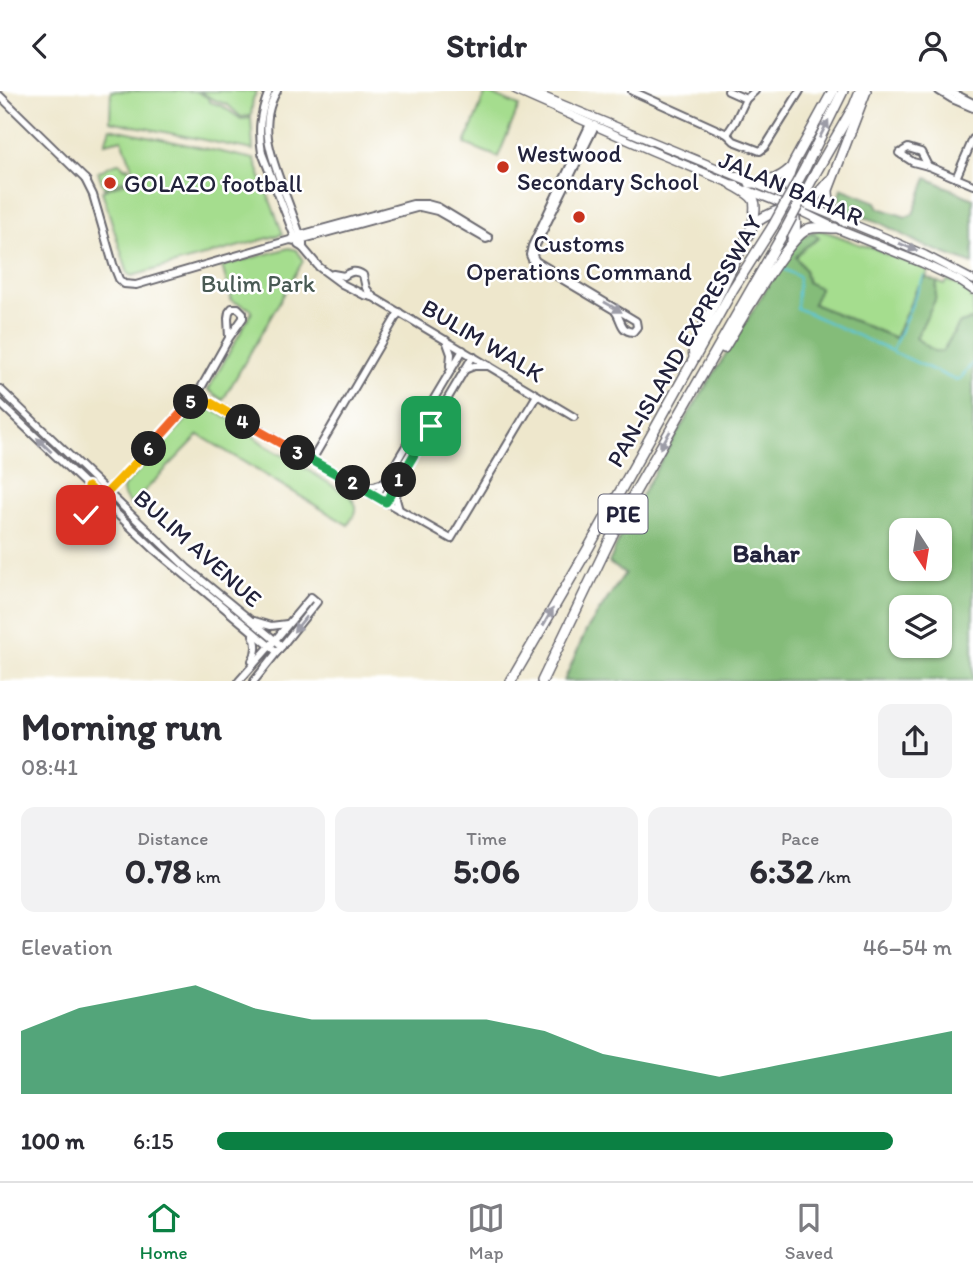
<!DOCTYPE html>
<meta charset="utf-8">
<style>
:root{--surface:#fff;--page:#f2f2f3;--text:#2b2b33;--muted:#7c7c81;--line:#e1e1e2;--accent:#0b8043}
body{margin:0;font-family:Itim,sans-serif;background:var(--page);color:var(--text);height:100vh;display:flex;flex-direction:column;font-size:26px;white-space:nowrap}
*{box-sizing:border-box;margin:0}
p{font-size:23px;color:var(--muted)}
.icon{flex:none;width:38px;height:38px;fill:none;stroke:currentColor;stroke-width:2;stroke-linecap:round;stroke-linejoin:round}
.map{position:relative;height:590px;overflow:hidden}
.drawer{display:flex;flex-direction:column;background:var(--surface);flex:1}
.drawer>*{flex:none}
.needle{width:46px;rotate:168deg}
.buttons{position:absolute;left:889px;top:427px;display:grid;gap:14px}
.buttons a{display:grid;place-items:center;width:63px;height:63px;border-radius:14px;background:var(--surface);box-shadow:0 2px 5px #0004;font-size:35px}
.pin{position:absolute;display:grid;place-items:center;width:60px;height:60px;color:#fff;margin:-30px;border-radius:14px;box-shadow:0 4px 10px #0006}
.km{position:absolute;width:35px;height:35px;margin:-18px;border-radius:50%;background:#222;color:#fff;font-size:19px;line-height:35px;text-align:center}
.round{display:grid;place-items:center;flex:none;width:74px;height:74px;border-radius:14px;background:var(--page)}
.head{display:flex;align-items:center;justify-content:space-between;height:119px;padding:0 21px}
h1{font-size:38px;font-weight:700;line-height:52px}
.metrics{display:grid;grid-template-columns:repeat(3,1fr);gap:10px;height:119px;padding:7px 21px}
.metrics div{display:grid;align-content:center;border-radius:14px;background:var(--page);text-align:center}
.metrics b{font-size:35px;font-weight:700}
.metrics small{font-size:19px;font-weight:400}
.metrics p{font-size:19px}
.chart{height:196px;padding:14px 21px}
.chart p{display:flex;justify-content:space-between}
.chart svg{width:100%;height:126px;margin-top:7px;fill:var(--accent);opacity:.7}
ul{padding:0 21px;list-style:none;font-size:23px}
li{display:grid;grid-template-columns:112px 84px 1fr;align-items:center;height:52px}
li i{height:18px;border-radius:9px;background:var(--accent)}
header{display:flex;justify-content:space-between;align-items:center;height:91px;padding:0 21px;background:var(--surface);font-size:32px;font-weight:700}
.menu{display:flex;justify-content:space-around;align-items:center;height:98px;border-top:2px solid var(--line);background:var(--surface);font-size:19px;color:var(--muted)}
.menu a{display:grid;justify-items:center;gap:4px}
.menu .current{color:var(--accent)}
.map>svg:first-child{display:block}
</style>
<header><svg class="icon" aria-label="back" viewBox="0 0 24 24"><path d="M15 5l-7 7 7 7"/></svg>Stridr<svg class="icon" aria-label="person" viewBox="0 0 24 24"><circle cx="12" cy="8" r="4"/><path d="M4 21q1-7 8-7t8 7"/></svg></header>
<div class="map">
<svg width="973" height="590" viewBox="0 0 973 590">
<rect width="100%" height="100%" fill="#fff"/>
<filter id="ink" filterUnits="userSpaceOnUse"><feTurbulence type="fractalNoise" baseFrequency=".0143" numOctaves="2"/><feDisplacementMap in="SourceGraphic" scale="14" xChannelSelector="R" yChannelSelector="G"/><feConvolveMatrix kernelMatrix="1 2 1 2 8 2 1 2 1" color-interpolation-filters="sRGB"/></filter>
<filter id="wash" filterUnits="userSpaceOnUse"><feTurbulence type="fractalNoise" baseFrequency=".00686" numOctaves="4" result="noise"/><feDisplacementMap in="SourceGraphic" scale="28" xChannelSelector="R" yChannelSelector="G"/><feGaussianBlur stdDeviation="1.57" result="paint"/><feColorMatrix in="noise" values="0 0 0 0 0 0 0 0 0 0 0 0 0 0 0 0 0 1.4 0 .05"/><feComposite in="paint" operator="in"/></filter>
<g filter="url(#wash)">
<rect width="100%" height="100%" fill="#eee7cc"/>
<g fill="#a5dd8e" stroke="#648064" stroke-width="2">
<path d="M111,0H196L207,6L210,11L222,15L241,28L251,27L253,59L110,30Z"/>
<path d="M200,0H257L253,8L251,25L241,26L228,14L212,8Z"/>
<path d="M486,1L519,15L498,66L465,53Z"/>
<path d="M110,37L254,68L283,143L132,185L128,183L102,100L136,87L122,48L105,52Z"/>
<path d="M120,72L125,77L128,76L132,86L104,97L98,81C105,78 113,72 120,72Z"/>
<path d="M818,139C834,142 847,149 861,154C867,156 874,156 878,159C885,162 885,165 893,165L926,178L928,181L926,186L917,197L896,247L813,213L805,179L796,166L804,157L818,148L811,141Z"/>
<path d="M289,157L297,159L303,170L223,309L208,299L252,221L251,218L230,209L231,206L222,175Z"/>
<path d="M948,189L973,202L970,207L973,209V230L971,229L960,232L942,261L934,260L915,247L935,209L937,191L945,194Z"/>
<path d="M201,313L229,327L265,354L313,382L352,407L356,415V420L348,434L199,344L131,414C126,409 121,403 124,395Z"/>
</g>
<g fill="#84bc79" stroke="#536f5a" stroke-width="2" fill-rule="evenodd">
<path d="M927,87L973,108V173L922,154L879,131L852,122L843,116L839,106L841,97L876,111L879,117L906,126L913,123Z"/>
<path d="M811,141L819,147L804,157L796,166L805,179L807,191L820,197L813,213L895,247L917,197L926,186L937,191L935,209L916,247L934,260L942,261L960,232L971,229L973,230V589L564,590L586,540L625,482L609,472C630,419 661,370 690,321C723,267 756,214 789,161L802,146ZM901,439H940V478H901ZM901,516H940V555H901Z"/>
</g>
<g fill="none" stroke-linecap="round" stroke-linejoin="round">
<g stroke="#5cc6d7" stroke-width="2">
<path d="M780,176L799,186L797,217L955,289L960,288L973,272"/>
<path d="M892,260L924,185"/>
</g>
</g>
</g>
<g filter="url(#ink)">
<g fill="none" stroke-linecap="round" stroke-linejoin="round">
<g stroke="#69676e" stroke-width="10">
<g id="minor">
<path d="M269,0C260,23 258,38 262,62L298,154L303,157L319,176L342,193L364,204L373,206L574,326"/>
<path d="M277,0C257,34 272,67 284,100C291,118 297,135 303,152V157"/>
<path d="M632,0L727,43L734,50L760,60L765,56L800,0"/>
<path d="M728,0L746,8"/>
<path d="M939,0L952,8L973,17"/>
<path d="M949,0L973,12"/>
<path d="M0,5L87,90"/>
<path d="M590,33L532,155L530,164L533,171L614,219C622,227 619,240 633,241L637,236L636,230L536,170L533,165L535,156L595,35"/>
<path d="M727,43L735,31L746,8L755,0"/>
<path d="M899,62L913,71L928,75L973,94"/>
<path d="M902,64L903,60L908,57L921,61L928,75"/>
<path d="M956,87L973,48"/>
<path d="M85,88L93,104L113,173L119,188L124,193L136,194L290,149L300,144L413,113H427L438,116L489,147L486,148L437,120L420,116L296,150L290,149"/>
<path d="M333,183L344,185C351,180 356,179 363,184L366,197L373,206"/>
<path d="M446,249L451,263L450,275"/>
<path d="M464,279L474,275H489"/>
<path d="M0,298L187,477L282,555"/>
<path d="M197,304L451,448L537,304"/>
<path d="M0,312L155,459L277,561"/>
<path d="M312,369L399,221"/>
<path d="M359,395H374L383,392"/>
<path d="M397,396L396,408L399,419"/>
<path d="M107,402L187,317L197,304L229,247L243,227V222L238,217H232L229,221L228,227L229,247"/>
<path d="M376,405L463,259"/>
<path d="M386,411L473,265"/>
<path d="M86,424L90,407L89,399"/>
<path d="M254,530L271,535L287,533"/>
<path d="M252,570C257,561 258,553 253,544"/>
<path d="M239,590L270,555L311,506L317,511L254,590"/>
</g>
</g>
<g stroke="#69676e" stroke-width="10">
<g id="major">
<path d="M516,0L652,60L736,95"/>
<path d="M530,0L884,146L925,164L973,189"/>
<path d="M747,99L800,120L835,137L922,172L958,189L973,199"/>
</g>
</g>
<g stroke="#69676e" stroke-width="12">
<g id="highway">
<path d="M805,77L843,0"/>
<path d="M816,81L854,15L860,0"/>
<path d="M750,92C766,92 778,89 790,78"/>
<path d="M797,109L817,104L829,90"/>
<path d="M800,120C791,97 782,98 793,73L833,0"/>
<path d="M845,131C834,121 828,114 828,99L866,0"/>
<path d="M753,134C768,121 783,118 802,113"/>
<path d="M792,149C797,138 797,129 792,119"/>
<path d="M724,257C739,233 786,148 808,138C816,135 827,137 835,137"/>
<path d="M694,266L693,257L695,252L753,134C757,106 757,108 733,94"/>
<path d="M511,590L589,456L733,198L773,135"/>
<path d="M542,590L622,424L784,141"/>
</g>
</g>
<use href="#minor" stroke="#fff" stroke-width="6"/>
<use href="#major" stroke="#fff" stroke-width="7"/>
<use href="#highway" stroke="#fff" stroke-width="9"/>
<g stroke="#69676e" stroke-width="12" stroke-linecap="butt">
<g id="highway-bridge">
<path d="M773,135L805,77"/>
<path d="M784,141L816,81"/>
</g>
</g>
<use href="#highway-bridge" stroke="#fff" stroke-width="9"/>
</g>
<defs><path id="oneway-solid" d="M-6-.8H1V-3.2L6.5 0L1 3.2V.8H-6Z" transform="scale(1.75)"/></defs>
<g fill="#9c9ca7">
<use href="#oneway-solid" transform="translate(824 38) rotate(-63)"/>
<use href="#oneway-solid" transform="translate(908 156) rotate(23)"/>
<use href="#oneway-solid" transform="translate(613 216) rotate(30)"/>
<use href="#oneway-solid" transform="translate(665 349) rotate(120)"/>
<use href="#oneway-solid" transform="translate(44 354) rotate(-136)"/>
<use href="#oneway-solid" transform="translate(548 526) rotate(-60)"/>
<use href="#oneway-solid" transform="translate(300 533) rotate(129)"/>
</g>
</g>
<g fill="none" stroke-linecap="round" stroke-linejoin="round" filter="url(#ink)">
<g stroke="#fff" stroke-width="14">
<path id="split-1" d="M399,389L431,335"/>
</g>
<g stroke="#fff" stroke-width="14">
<path id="split-2" d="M353,392L386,411L399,389"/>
</g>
<g stroke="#fff" stroke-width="14">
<path id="split-3" d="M298,362L353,392"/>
</g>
<g stroke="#fff" stroke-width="14">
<path id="split-4" d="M243,331L298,362"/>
</g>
<g stroke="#fff" stroke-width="14">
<path id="split-5" d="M191,311L197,304L243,331"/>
</g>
<g stroke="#fff" stroke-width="14">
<path id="split-6" d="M149,358L191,311"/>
</g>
<g stroke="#fff" stroke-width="14">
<path id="split-7" d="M105,404L149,358"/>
</g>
<g stroke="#fff" stroke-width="14">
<path id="split-8" d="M86,424L90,407L88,396L101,408L105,404"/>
</g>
<use href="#split-1" stroke="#22a559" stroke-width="9"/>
<use href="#split-2" stroke="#22a559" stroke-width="9"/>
<use href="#split-3" stroke="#22a559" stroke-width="9"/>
<use href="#split-4" stroke="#f0652b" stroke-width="9"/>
<use href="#split-5" stroke="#f5b400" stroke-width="9"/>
<use href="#split-6" stroke="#f0652b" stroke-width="9"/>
<use href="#split-7" stroke="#f5b400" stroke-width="9"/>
<use href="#split-8" stroke="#f5b400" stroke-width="9"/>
</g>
<g fill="#c8321e" stroke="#fff" stroke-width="2.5">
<circle cx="503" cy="76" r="7"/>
<circle cx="110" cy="92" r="7"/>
<circle cx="579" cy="126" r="7"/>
</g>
<g text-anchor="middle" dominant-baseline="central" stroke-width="5" stroke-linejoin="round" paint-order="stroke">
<rect fill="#fff" stroke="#646476" stroke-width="2" x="598.5" y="403.5" width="49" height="39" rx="5"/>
<g font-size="23" font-weight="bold" fill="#22223b">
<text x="623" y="423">PIE</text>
</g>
<g font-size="24" fill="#22223b" stroke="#fff" text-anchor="start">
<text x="517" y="62">Westwood<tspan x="517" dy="28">Secondary School</tspan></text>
<text x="124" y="92">GOLAZO football</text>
<text x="579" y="152" text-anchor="middle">Customs<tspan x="579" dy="28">Operations Command</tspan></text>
</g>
<g font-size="24" fill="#22223b" stroke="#fff">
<text transform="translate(791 97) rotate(23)">JALAN BAHAR</text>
<text transform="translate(483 249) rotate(31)">BULIM WALK</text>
<text transform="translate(684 250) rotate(-60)">PAN-ISLAND EXPRESSWAY</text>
<text transform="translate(198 457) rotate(42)">BULIM AVENUE</text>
</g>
<g font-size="24" fill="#495a54" stroke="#fff">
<text x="258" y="192">Bulim Park</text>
</g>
<g font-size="26" font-weight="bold" fill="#22223b" stroke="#fff">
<text x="766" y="462">Bahar</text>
</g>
</g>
</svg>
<div class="buttons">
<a><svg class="needle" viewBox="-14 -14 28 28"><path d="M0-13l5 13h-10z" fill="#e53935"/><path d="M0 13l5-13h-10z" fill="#7c7c81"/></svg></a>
<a><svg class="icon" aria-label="layers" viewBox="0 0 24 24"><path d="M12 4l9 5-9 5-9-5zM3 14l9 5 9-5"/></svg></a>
</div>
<div class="pin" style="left:431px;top:335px;background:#1e9e55"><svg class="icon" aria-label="arrive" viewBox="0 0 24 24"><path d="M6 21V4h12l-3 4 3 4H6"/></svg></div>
<div class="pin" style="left:86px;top:424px;background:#d93025"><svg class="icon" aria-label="check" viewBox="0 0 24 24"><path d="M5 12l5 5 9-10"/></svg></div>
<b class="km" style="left:399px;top:389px">1</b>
<b class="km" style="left:353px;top:392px">2</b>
<b class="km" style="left:298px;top:362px">3</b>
<b class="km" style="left:243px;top:331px">4</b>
<b class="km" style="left:191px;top:311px">5</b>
<b class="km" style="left:149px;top:358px">6</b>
</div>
<section class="drawer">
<div class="head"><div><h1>Morning run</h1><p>08:41</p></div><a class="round"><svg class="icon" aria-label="share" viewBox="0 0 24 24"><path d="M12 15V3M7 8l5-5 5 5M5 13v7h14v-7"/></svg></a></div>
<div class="metrics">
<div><p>Distance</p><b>0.78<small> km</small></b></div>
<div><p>Time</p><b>5:06</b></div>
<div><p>Pace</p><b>6:32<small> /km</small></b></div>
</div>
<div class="chart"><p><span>Elevation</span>46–54 m</p>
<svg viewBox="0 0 160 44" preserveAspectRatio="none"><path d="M0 44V22L10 14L20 10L30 6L40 14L50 18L60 18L70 18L80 18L90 22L100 30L110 34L120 38L130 34L140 30L150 26L160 22V44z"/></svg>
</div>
<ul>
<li><b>100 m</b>6:15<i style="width:92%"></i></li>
</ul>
</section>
<nav class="menu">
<a class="current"><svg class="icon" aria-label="home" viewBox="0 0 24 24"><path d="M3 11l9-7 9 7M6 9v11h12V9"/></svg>Home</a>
<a><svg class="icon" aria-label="map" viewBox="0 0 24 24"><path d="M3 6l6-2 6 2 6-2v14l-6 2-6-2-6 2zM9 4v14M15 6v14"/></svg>Map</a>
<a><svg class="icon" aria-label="saved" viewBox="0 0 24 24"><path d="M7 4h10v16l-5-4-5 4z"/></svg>Saved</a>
</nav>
